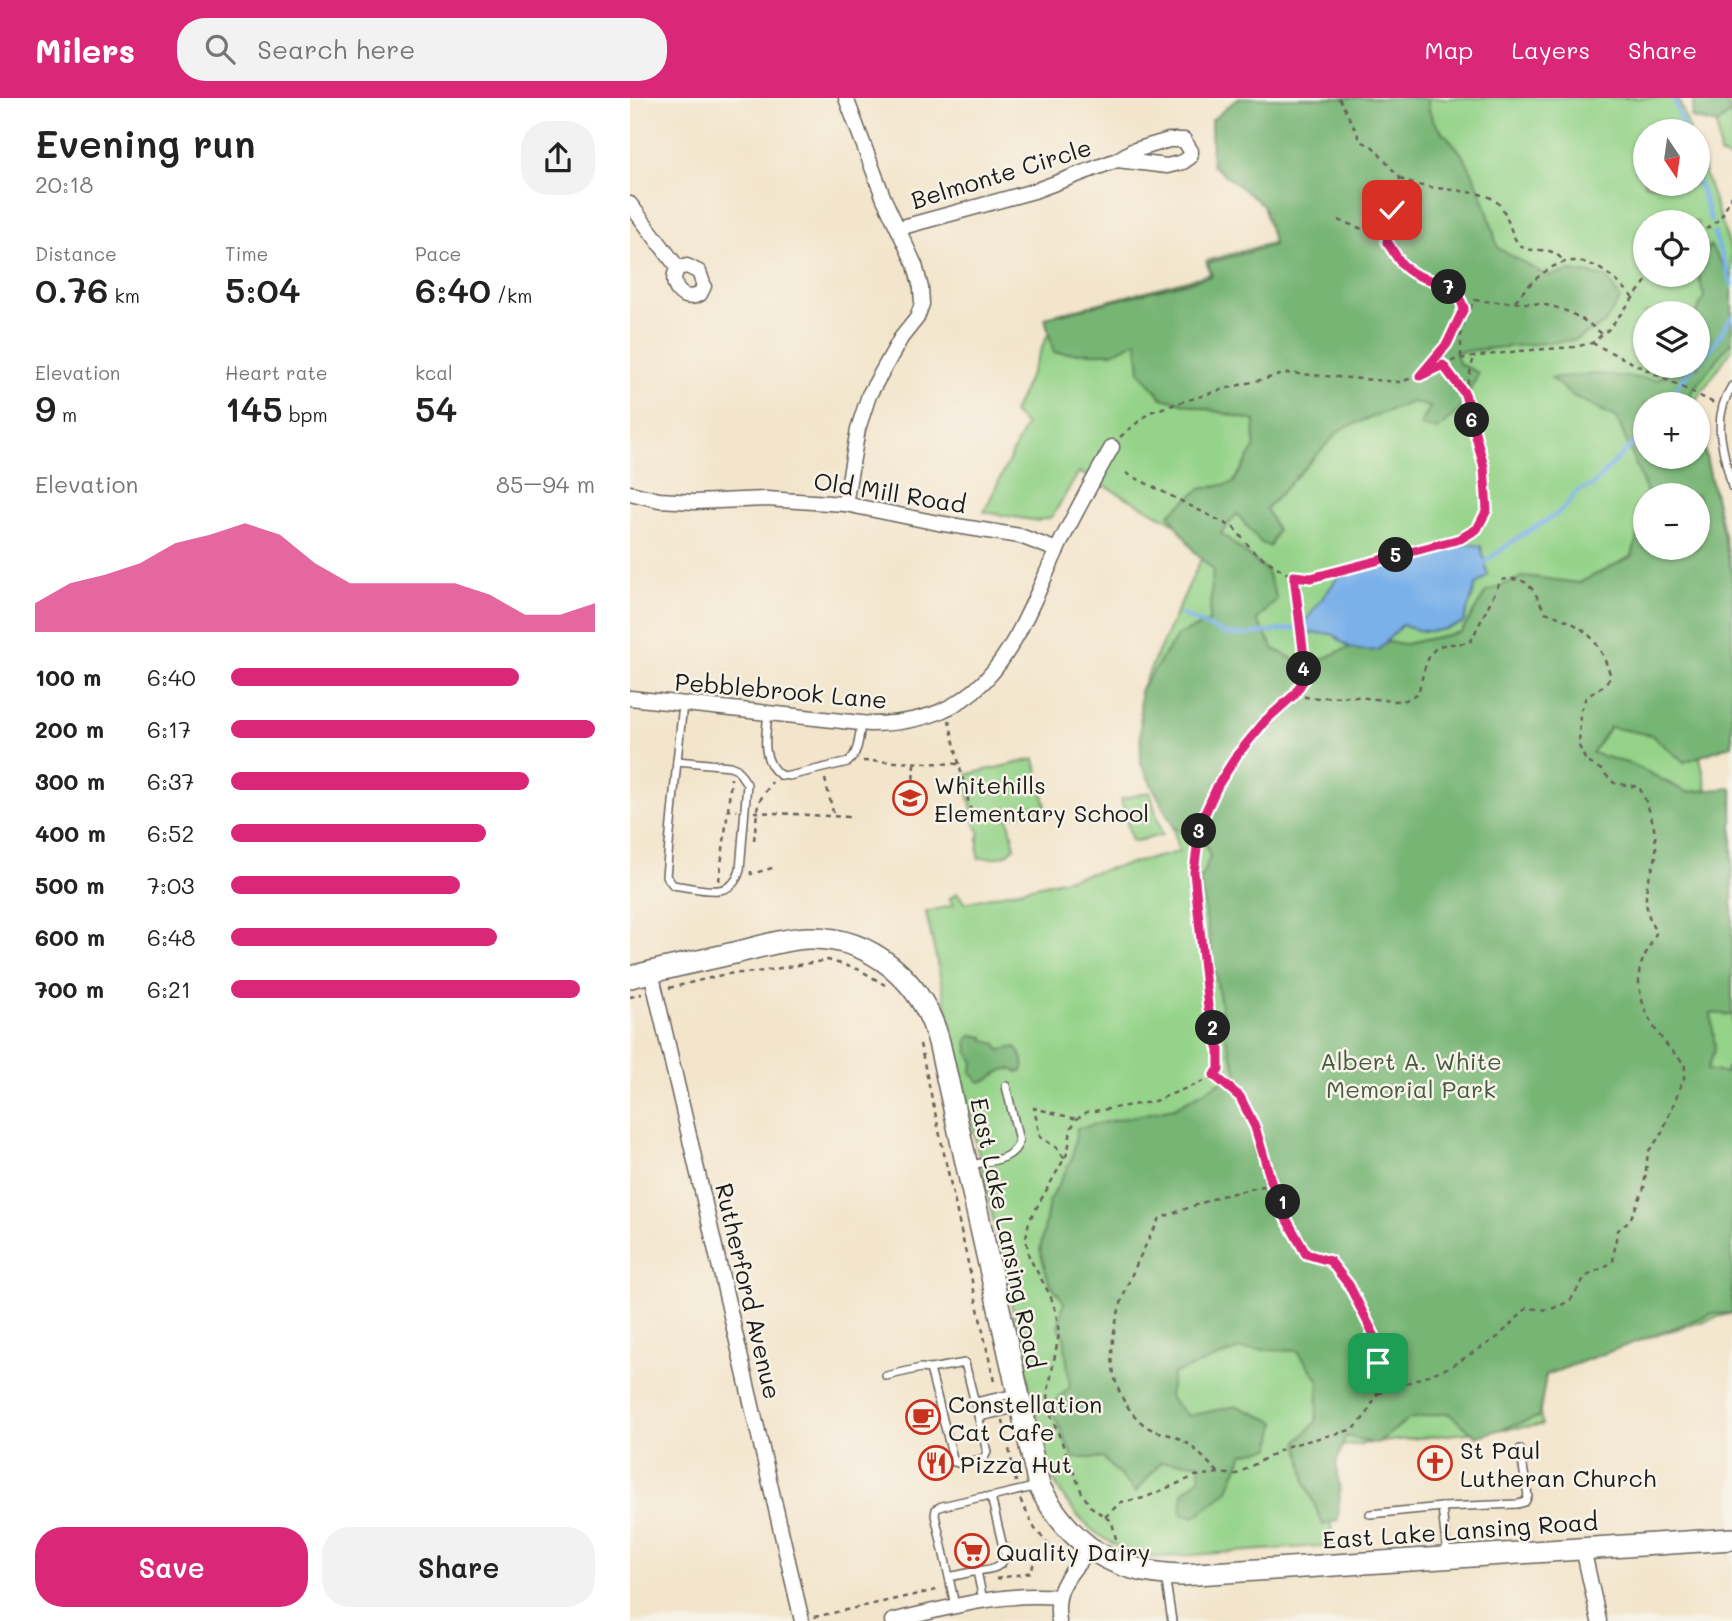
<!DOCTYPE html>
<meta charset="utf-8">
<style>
:root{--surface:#fff;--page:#f2f2f2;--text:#222;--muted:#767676;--accent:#db2777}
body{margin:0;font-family:Mali,sans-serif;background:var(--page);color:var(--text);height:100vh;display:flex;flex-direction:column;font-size:26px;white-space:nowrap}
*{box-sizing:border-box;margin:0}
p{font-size:23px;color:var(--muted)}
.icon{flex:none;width:38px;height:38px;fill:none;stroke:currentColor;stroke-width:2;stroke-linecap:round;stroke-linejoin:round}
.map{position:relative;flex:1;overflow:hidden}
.drawer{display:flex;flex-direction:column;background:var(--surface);width:630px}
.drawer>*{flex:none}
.needle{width:46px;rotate:167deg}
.controls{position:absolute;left:1003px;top:21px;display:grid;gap:14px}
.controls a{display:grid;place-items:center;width:77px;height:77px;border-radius:50%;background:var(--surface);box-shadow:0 2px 5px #0004;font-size:35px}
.pin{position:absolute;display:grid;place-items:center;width:60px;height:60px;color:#fff;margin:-30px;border-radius:14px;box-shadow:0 4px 10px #0006}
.km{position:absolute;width:35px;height:35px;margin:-18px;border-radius:50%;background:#222;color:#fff;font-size:19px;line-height:35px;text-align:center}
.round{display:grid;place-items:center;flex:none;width:74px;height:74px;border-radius:28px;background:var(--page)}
.overview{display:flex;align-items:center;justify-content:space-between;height:119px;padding:0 35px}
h1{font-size:38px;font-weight:600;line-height:52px}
.figures{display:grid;grid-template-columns:repeat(3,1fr);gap:10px;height:119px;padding:7px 35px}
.figures div{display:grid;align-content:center}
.figures b{font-size:35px;font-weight:600}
.figures small{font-size:19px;font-weight:400}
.figures p{font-size:19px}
.chart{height:196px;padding:14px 35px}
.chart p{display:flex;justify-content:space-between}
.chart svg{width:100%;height:126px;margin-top:7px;fill:var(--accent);opacity:.7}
.primary-button{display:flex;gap:14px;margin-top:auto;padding:14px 35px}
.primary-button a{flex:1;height:80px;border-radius:28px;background:var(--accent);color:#fff;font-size:28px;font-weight:600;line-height:80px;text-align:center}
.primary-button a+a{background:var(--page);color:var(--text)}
ul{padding:0 35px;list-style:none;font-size:23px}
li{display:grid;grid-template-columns:112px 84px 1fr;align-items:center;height:52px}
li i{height:18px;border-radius:9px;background:var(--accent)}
header{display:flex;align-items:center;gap:42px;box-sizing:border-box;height:98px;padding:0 35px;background:var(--accent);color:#fff}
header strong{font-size:33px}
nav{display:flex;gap:38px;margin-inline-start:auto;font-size:24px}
.search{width:490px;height:63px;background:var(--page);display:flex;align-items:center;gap:18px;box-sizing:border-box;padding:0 24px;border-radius:28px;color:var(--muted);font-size:26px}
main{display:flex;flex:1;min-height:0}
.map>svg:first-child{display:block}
</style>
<header>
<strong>Milers</strong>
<div class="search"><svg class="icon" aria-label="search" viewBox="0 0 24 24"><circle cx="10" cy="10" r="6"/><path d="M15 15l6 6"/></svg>Search here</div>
<nav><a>Map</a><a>Layers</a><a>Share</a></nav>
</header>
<main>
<section class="drawer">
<div class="overview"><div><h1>Evening run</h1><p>20:18</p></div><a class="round"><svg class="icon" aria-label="share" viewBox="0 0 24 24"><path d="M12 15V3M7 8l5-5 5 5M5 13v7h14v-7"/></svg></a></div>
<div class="figures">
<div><p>Distance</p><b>0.76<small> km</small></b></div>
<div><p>Time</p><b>5:04</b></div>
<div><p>Pace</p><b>6:40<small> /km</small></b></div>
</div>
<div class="figures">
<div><p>Elevation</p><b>9<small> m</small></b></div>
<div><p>Heart rate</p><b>145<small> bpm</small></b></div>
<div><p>kcal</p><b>54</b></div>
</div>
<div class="chart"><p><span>Elevation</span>85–94 m</p>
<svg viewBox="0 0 160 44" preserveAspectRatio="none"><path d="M0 44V34L10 27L20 24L30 20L40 13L50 10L60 6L70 10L80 20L90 27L100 27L110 27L120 27L130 31L140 38L150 38L160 34V44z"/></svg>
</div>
<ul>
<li><b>100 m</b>6:40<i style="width:79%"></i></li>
<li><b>200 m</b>6:17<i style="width:100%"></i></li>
<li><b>300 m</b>6:37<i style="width:82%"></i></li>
<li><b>400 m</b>6:52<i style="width:70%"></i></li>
<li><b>500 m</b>7:03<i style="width:63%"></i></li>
<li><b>600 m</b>6:48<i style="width:73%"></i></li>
<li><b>700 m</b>6:21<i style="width:96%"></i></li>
</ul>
<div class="primary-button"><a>Save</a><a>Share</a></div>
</section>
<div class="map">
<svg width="1102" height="1523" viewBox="0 0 1102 1523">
<rect width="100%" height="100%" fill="#f7f3e8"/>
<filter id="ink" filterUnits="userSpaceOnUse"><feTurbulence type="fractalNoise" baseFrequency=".0143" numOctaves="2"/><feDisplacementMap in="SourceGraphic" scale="14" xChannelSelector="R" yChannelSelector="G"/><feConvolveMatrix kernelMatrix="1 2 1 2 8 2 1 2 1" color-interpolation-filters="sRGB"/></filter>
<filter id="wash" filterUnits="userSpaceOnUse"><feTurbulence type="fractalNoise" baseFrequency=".00686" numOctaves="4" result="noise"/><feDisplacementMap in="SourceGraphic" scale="28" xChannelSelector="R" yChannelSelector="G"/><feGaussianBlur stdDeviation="1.57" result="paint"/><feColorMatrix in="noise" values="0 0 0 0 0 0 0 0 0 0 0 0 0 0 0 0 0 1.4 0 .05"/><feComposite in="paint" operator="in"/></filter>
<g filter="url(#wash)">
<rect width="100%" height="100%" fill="#f3e5cc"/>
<g fill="#94d389" stroke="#587852" stroke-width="2" fill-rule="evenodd">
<path d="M639,0H1048L1060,33H1015V86H1068V56L1102,155V251L1063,306H1015V359H1068V324L1102,471V631L1066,640L1102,812V1215L903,1273L912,1327L685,1351L705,1447L519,1460C467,1446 438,1416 416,1366L296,814L324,807L319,801L327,795L335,805L549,754L510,593L579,444L449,374L422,419L407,423L354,414L396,327L383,315L427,216L580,176L576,163L652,142ZM1015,124H1068V177H1015ZM1015,215H1068V268H1015ZM1015,397H1068V450H1015Z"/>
<path d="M1094,0H1102V62L1090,56L1087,26L1101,15Z"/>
<path d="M405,661L416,709L378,719L385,749C375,761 363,760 348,760V739L350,735L345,726L334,677Z"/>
<path d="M520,694L532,737L502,744L491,701Z"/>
</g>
<g fill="#77b575" stroke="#4a6848" stroke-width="2">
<path d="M608,0H798C797,29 820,36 833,58C851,86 859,118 868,150L917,178L942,173L976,179L990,201L974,226L945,242L826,254L829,266L849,275L830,311L808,332L790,328L800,309L782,304L711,331L636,411L647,432L640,449L631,445L607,416L591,435L636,472L647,501L627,522L644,551L676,568L736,542L775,546L831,534L856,494L895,478L949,485L1002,458L1015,410V450H1068V397H1018L987,320L941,297L921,280L967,276L1027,282L1040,273L1042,268H1068L1066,215L1074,199L1068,176V165L1080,147L1102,182V242L1061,295L1063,306H1015V359H1068V324L1102,476V647L1054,664L1021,637L980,629L962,655L1004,667L1056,694L1102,690V917L1081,915L1085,950L1077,972L1095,975L1102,962V1215L1081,1216L916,1277L909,1319L847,1339L818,1315L779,1321L746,1346L716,1338L706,1366L710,1392L708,1422L693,1427L676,1386L668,1343L686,1324L689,1283L668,1253L610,1251L543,1276L539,1299L558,1318L607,1308L646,1324L641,1350L613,1356L597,1394L565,1419L551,1416L553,1395L570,1379L569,1365L531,1364L506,1394L473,1360H443L420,1308L440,1289L434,1239L428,1228L434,1204L419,1184L410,1153L419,1104L442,1061L447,1030L544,1010L607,975L596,940L570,783L580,759L576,746L544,730L511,666L510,593L548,537L579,524L583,471L566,456L539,416L570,391L603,385L624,351L625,323L532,300L510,274L507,243L483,255H424L415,220L582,178L578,165L644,147L633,107L582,67L581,23Z"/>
<path d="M1061,0H1094L1101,15L1087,26L1061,20L1064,2Z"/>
<path d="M342,937L354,939L355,943L367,946V949L370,952L386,949C391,955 396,965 392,973L388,974C371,964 365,983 349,984L341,974L344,964L338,955L337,942Z"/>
</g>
<path fill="#7ab1e9" stroke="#4b6682" stroke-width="2" d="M836,446L851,448L858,477L846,487L833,525C809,534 797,537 772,527L748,552C727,554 717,551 703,536L676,535L674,525L709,478Z"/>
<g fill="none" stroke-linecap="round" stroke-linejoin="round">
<g stroke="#7ab1e9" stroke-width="4.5">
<path d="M1044,0L1054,33"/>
<path d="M1068,82L1081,123"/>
<path d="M1084,135L1102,187"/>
<path d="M1068,264L1082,249L1102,219"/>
<path d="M1050,285L1064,268"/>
<path d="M1039,306L1047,295V289"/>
<path d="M855,464L890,438L926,417L938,406L946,394L963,387L992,356L1015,336"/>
<path d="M551,516L594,536L614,537L675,529"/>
</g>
</g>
</g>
<g filter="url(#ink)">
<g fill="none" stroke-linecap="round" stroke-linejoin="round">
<g stroke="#67625a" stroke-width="10">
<g id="service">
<path d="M1102,288C1080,322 1094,353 1102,389"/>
<path d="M138,615C136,637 130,662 150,677L159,678L218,664C229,655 229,639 231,625"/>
<path d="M47,663L100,668L107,671L117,686L110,772C102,802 73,791 49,788L43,787L36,778Z"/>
<path d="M47,663L53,606"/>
<path d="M341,1067C358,1063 384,1063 389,1043L376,988"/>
<path d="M256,1278L291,1270L300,1271L335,1265L357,1354L354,1360L331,1366L324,1364L300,1271"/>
<path d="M346,1304L386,1295"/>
<path d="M349,1319L389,1310"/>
<path d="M812,1409L817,1457"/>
<path d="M740,1416L812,1409L888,1406L895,1404L898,1398L890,1351"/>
<path d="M535,1477L542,1523"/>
<path d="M319,1479L305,1417L306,1411L312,1408L351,1399H361"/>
<path d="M353,1502L347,1473C359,1471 373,1471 375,1457L361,1399L408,1388"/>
<path d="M325,1508L319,1479L347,1473"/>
</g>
</g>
<g stroke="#67625a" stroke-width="17">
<g id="minor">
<path d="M0,106L48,170"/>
<path d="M269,130L404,93L487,62L502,53L539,42H554L561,53L560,59L553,64L537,68L487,62"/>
<path d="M57,168L69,174L74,188L70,196C52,206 37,186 48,170Z"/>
<path d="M0,395L29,402L64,404L136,401L215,406L308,425L390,438L427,452"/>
<path d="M215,406L228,331L239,297L271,240L287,220L292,206L291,190L285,167L254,101L216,0"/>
<path d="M0,600L240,626C360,625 383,548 426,454C443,418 462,384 482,349"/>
<path d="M21,874L172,1523"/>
<path d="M953,1450L969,1523"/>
<path d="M262,1523C317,1510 371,1494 428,1499"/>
<path d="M429,1523C423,1490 441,1475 460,1451"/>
</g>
</g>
<g stroke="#67625a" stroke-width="24">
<path id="secondary" d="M0,879C36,870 73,862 109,854C132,848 155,841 178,840C242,838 293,884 309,944L409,1388C441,1448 483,1475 551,1477L1102,1441"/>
</g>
<g stroke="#67625a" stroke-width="2.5" stroke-dasharray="5 5" stroke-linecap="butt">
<path d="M709,0L731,43L743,49L770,80L757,144"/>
<path d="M770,80C784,92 838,90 859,99C878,107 877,129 887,144C896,157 910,149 922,154C927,156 932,161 935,164"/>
<path d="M708,122L743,135L757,144L775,170L811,185L828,195L834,210L816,246L792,276"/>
<path d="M1068,137L1090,121L1102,97"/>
<path d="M885,203C928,151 957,150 1003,199"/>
<path d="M962,245L1084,305"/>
<path d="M831,259V232L844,202C900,209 923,195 972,236"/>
<path d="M835,296L844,258"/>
<path d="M490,339L520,314L594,291L658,275L769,284L790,278L827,261L889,253L944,249L962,245L979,231L1021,177"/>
<path d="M496,375L604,430L624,454L656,475L681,480L830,441L847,431L857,412L854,369L835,296L813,267"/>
<path d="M664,597L682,600L719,598L764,603L776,602L788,595C793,581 795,551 813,547C822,545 831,547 841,543L871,482C900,477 903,492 915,514C955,528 968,538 981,579L973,588L956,599L950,615L949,648L956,663L970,671L984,685L1009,689C1019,707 1026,730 1026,751C1027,765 1019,775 1017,788C1014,806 1018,819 1026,835C1021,847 1010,863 1009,876C1007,911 1030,943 1055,966L1054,980L1031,1037L1018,1054L1014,1090L1000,1122L987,1133L983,1164L955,1179L940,1203L919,1212L897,1210L868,1239L820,1269L747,1296"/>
<path d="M319,622L329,666"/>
<path d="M233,663L329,666L343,722H330"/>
<path d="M195,681L204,718"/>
<path d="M283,691L284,665"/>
<path d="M98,712L101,680"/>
<path d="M124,714L219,719"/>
<path d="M124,742L128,705L142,684"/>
<path d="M121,773V776L146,769"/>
<path d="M89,783L98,712L107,713"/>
<path d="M39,890L96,876L127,874L198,862L230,872L255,887"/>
<path d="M0,899L12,896"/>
<path d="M290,946L365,1288"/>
<path d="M434,1060L427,1050L410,1039L404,1010L447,1021"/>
<path d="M373,1322L386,1384"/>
<path d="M588,1374C577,1364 565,1349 552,1342C540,1335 523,1335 513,1326C450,1270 498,1180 530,1120L591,1098L642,1086"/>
<path d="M475,1419L491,1404L514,1400L565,1378L589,1375L605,1377L658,1348L724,1331L737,1316L747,1296L748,1265L745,1239L719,1187L700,1163L676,1156L654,1117L652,1098L642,1086L625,1029L610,999L584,977"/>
<path d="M486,1441L482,1424L460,1408L452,1395L419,1312L418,1294L429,1236L426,1214L420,1197L399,1159L396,1140L399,1123L438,1054L441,1030L447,1021L457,1014L522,1004L579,981L589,972V952L578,909L564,774L570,726L588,687L607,657L636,622L664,597L673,583L675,567L664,479"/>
<path d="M366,1481L402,1474L403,1467L420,1448L405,1431L390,1401"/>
<path d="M184,1519L311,1491"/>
</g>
<use href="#service" stroke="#fff" stroke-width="7"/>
<use href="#minor" stroke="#fff" stroke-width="14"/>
<use href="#secondary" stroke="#fff" stroke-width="21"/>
</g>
</g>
<g fill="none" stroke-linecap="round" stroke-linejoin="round" filter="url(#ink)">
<g stroke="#fff" stroke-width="14">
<path id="route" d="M748,1265L745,1239L719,1187L700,1163L676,1156L654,1117L652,1098L642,1086L625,1029L610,999L584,977L589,972V952L578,909L564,774L570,726L588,687L607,657L636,622L664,597L673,583L675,567L664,478L681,480L830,441L847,431L857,412L854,369L835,296L813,267L790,278L817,246L834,210C821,176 799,189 777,171C769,165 763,152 757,144L762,112"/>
</g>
<use href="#route" stroke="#db2777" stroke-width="9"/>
</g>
<defs>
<g id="school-ring" transform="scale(1.75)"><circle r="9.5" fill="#f7f3e8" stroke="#c8321e" stroke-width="1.5"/><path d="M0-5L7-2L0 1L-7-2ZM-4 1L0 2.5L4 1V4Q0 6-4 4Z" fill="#c8321e"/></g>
<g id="cafe-ring" transform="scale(1.75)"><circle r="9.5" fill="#f7f3e8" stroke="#c8321e" stroke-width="1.5"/><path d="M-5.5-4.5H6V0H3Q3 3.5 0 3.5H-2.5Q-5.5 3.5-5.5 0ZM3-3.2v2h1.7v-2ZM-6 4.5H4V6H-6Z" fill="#c8321e"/></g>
<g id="restaurant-ring" transform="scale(1.75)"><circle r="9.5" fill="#f7f3e8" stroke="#c8321e" stroke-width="1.5"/><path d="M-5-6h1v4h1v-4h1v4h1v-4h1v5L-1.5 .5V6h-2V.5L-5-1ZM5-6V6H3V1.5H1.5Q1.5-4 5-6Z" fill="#c8321e"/></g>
<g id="church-ring" transform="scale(1.75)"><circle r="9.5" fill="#f7f3e8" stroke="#c8321e" stroke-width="1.5"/><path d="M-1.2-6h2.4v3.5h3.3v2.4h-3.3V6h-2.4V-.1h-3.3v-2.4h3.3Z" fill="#c8321e"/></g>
<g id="supermarket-ring" transform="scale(1.75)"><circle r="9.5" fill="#f7f3e8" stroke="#c8321e" stroke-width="1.5"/><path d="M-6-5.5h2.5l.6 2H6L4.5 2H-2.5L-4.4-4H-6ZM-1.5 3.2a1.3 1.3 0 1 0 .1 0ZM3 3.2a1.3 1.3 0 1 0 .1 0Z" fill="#c8321e"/></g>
</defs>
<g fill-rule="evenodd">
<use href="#school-ring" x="280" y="700"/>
<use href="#cafe-ring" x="293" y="1319"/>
<use href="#restaurant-ring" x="306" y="1365"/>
<use href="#church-ring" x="805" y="1365"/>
<use href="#supermarket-ring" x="342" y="1453"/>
</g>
<g text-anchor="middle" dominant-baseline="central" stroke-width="5" stroke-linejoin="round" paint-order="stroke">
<g font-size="24" fill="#1c1c1c" stroke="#f7f3e8">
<text transform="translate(371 75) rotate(-17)">Belmonte Circle</text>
<text transform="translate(260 394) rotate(9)">Old Mill Road</text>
<text transform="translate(151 592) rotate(5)">Pebblebrook Lane</text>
<text transform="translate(378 1135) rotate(78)">East Lake Lansing Road</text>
<text transform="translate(119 1193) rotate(77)">Rutherford Avenue</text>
<text transform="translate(830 1432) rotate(-4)">East Lake Lansing Road</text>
</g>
<g font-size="24" fill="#1c1c1c" stroke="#f7f3e8" text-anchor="start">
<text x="304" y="686">Whitehills<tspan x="304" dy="28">Elementary School</tspan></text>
<text x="318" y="1305">Constellation<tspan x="318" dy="28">Cat Cafe</tspan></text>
<text x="830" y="1351">St Paul<tspan x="830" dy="28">Lutheran Church</tspan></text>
<text x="330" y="1365">Pizza Hut</text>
<text x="366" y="1453">Quality Dairy</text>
</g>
<g font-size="24" fill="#465c42" stroke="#f7f3e8">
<text x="781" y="962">Albert A. White<tspan x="781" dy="28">Memorial Park</tspan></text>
</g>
</g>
</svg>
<div class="controls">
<a><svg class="needle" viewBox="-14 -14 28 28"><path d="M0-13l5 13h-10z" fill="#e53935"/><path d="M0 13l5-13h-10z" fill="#767676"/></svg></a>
<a><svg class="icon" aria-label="locate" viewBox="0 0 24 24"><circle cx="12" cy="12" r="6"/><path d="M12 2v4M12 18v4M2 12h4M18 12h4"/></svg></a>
<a><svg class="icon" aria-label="layers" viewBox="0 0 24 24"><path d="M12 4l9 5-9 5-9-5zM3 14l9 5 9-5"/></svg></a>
<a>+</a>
<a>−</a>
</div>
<div class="pin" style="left:748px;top:1265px;background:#1e9e55"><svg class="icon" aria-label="arrive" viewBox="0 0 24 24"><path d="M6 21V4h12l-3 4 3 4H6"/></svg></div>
<div class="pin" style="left:762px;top:112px;background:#d93025"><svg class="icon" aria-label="check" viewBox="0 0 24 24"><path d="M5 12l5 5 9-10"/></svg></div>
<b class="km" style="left:653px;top:1104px">1</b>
<b class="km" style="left:583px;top:930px">2</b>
<b class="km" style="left:569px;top:733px">3</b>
<b class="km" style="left:674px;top:571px">4</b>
<b class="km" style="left:766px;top:457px">5</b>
<b class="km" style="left:842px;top:322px">6</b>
<b class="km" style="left:819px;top:189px">7</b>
</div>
</main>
